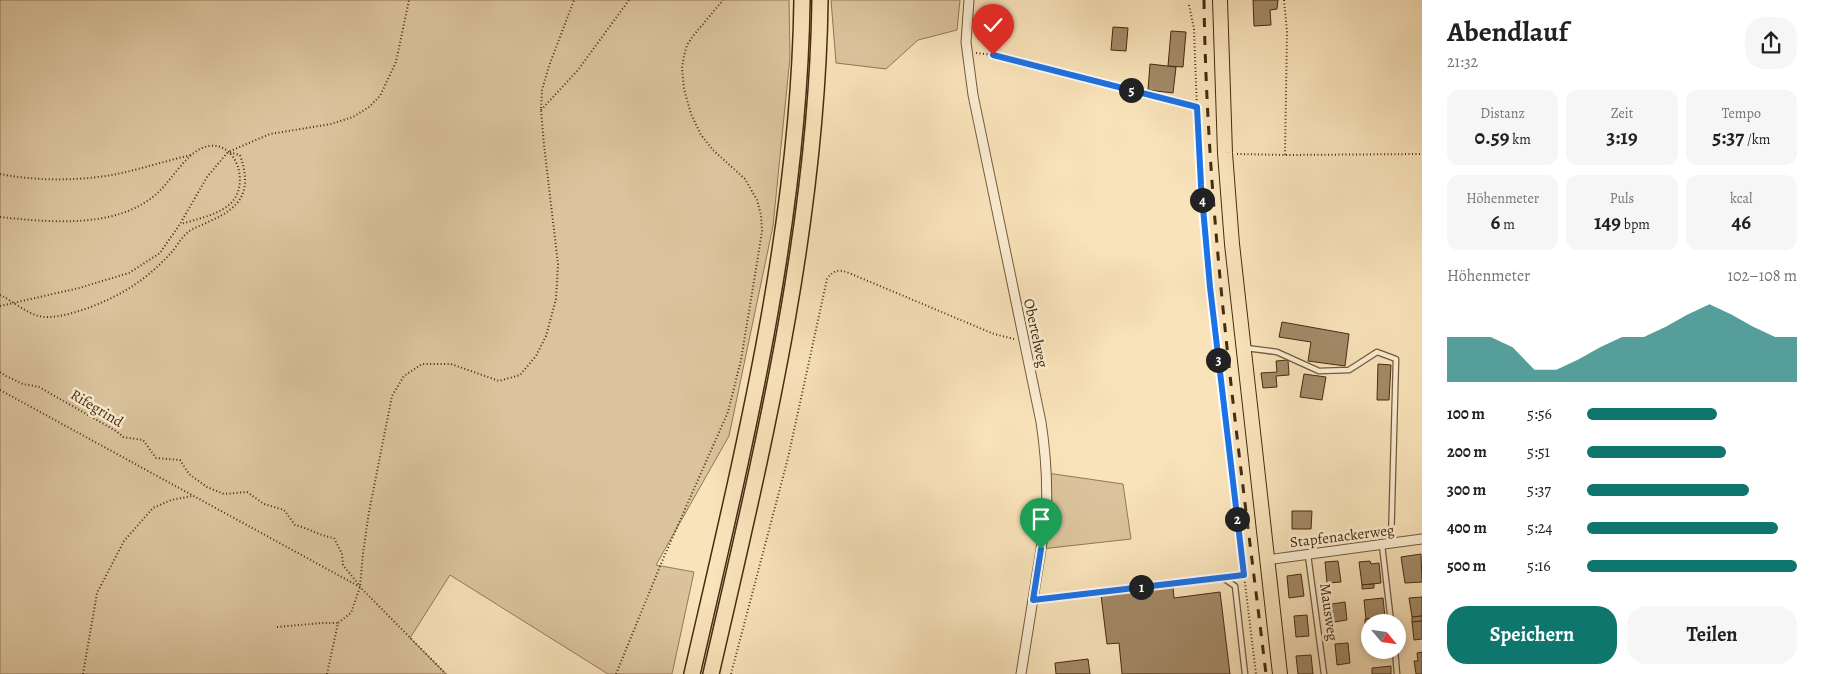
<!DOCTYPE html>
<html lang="de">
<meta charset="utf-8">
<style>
:root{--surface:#fff;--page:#f6f6f6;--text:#202124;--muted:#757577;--accent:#0f766e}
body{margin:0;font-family:Alegreya,serif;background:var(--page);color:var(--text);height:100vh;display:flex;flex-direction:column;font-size:19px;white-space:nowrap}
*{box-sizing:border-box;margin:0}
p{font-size:16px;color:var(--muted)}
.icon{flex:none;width:28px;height:28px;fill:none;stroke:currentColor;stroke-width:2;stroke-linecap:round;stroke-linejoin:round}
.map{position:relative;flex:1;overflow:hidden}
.panel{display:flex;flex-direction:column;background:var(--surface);width:400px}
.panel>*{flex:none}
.needle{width:32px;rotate:119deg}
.fabs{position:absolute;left:1361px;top:614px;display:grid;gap:10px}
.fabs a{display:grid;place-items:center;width:45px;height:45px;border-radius:50%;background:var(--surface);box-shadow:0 2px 8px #0003;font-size:25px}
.pin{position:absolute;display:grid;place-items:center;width:42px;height:42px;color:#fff;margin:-51px -21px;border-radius:50% 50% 50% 0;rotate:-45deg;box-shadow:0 0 5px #0007}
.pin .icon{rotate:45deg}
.km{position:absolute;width:25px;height:25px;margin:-12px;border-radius:50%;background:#222;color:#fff;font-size:14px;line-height:25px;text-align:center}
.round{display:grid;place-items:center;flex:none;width:52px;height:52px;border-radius:20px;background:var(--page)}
.headline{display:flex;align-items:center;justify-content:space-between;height:85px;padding:0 25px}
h1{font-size:28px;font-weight:700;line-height:38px}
.stats{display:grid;grid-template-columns:repeat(3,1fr);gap:8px;height:85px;padding:5px 25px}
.stats div{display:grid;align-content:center;border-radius:12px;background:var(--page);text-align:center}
.stats b{font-size:21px;font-weight:700}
.stats small{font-size:14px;font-weight:400}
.stats p{font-size:14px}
.chart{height:140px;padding:10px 25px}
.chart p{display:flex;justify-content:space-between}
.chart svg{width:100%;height:90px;margin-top:5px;fill:var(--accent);opacity:.7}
.action{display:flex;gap:10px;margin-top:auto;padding:10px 25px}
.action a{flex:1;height:58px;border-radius:20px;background:var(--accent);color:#fff;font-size:20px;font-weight:700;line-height:58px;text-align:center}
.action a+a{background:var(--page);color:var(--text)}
ul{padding:0 25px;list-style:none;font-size:16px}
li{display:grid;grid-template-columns:80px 60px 1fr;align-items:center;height:38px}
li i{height:12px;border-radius:6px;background:var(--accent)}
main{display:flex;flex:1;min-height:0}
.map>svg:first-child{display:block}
</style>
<main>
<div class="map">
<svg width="1422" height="674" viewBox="0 0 1422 674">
<rect width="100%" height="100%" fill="#f9e3ba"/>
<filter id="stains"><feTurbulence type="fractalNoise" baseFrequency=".004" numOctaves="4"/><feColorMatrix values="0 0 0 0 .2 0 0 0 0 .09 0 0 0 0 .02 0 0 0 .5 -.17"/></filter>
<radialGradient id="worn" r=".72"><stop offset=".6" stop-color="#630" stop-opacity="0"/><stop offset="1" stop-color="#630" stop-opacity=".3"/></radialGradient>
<g fill="#dbc49d" stroke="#917857">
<path d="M0,0H789L790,57L773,226L729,436L656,565L694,572L672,674H608L450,575L410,638L446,674H0Z"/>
<path d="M831,0H960L957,30L918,40L886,69L836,63Z"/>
<path d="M1047,473L1123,484L1131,539L1041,549Z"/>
</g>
<g fill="#a48b69" stroke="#472b11">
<path d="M1253,0H1278L1277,9L1270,10L1271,25L1254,26Z"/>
<path d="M1113,27L1128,28L1126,51L1111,50Z"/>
<path d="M1171,31L1186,32L1183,67L1168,66Z"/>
<path d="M1150,64L1176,67L1173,93L1148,90Z"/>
<path d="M1282,322L1349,334L1345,366L1308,361L1311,342L1279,337Z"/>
<path d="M1288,360L1289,375L1276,376L1277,387L1263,388L1261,373L1277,372L1276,361Z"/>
<path d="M1378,364L1391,365L1389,400H1377Z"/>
<path d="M1304,374L1326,377L1322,400L1300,397Z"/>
<path d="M1292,511H1312L1311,529H1292Z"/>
<path d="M1421,554L1422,582L1405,583L1401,557Z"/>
<path d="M1338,561L1341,582L1327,583L1325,562Z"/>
<path d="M1370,561L1371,564L1379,563L1381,583L1362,585L1359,562Z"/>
<path d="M1301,574L1304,596L1289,598L1287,576Z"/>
<path d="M1374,584V588L1362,589V585Z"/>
<path d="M1173,587L1174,598L1220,592L1230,674H1122L1119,643L1107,644L1101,595Z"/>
<path d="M1422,597V616L1412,617L1409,598Z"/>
<path d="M1383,598L1385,617L1366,619L1364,600Z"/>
<path d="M1345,602L1347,620L1334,622L1332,604Z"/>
<path d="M1307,615L1309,636L1296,637L1294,616Z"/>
<path d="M1422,616V621L1412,622V617Z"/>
<path d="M1377,618V622L1365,624V619Z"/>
<path d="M1422,621V639L1414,640L1412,622Z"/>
<path d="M1367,633H1370V650L1389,651L1369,653Z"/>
<path d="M1348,643L1350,663L1337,665L1335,644Z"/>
<path d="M1422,652V674H1416L1414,661H1418L1417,653Z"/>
<path d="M1311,655L1313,674H1298L1296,656Z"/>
<path d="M1088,659L1090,674H1056L1055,663Z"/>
<path d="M1391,666V674H1372V668Z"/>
</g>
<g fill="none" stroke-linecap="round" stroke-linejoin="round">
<g stroke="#74593b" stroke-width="7">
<g id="service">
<path d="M1246,348L1277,352L1319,371L1349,370L1377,352L1396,359L1391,543"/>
<path d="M1382,545L1391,622"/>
<path d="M1308,555L1324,674"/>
<path d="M1033,600L1223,578L1235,586L1245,674"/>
<path d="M1395,650L1397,674"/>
</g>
</g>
<g stroke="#74593b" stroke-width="11">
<g id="minor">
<path d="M969,0L966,42L973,95L1041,422C1046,455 1048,485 1046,518L1021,674"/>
<path d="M1266,560L1422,539"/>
</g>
</g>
<g stroke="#472b11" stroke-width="16">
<path id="primary" d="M1220,0L1225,153L1232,244L1280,674"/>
</g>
<g stroke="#472b11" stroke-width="18">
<g id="motorway">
<path d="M692,674C743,452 799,229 802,0"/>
<path d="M711,674C762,452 817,229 820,0"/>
</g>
</g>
<g stroke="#472b11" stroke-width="2" stroke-dasharray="1 2.5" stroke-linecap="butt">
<path d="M1284,0L1287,32L1285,155"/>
<path d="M1189,5L1194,29L1198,137L1210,287L1244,575L1235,576"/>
<path d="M976,53L993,55L1197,107"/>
<path d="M541,110L578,70L629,0"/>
<path d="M1237,154L1285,155L1422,154"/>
<path d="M0,174C36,181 76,181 112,175C138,170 165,161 191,155"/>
<path d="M0,217C48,222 114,229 154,196C171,183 187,149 209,146C238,142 250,186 230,204C218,215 197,219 181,224"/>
<path d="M0,295C15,302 31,318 48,317C60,317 73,313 85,309C119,297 145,281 170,254C176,248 180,239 187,233C192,228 203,225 210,221C243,207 252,189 240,155L228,152"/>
<path d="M0,306L79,288L129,273L160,253L180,224L207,177L228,152L270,134L331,124L353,117L369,107L380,96L396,62L409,0"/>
<path d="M0,372L6,376L23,384L39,387L116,431L123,437L143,440L156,458L180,460L189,474L207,487L224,494L247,492L264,504L284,510L295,525C308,528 320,536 334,538L342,554L343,565L359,585"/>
<path d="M0,390L360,587L446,674"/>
<path d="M1244,575L1256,674"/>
<path d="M277,627L322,623H338"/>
<path d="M83,674L97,593L124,541L153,508L171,500L192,496"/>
<path d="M327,674L338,623L351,613L360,587L363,553L369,512L392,396L404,376L422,364H451L499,381L520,375L536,356L546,336L556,299L558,264L544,145L541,110L542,90L549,66L574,0"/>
<path d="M616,674L663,559L728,412L741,360L757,263L762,231L761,215L757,200L745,179L713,150L701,135L691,114L684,89L682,68L684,56L687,45L693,36L723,0"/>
<path d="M731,674L788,458L827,279C833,270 839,269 849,273L994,334L1014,339"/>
</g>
<use href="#service" stroke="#fbedd2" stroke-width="4.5"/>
<use href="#minor" stroke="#fbedd2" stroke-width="9"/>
<use href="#primary" stroke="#f9e3ba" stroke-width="14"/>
<use href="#motorway" stroke="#f9e3ba" stroke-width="15"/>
<path stroke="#472b11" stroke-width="3" stroke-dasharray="9 9" stroke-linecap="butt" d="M1204,0C1207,226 1239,450 1266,674"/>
</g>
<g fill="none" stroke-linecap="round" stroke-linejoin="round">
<g stroke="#fff" stroke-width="10">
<path id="route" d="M993,55L1197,107L1201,185L1210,287L1244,575L1033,600L1041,549"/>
</g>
<use href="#route" stroke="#1a73e8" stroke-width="6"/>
</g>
<g text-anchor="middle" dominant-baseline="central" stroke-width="5" stroke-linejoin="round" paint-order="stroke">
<g font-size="15" fill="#472b11" stroke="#fbedd2">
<text transform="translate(1036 333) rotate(78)">Obertelweg</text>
<text transform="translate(97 408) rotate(31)">Rifegrind</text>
<text transform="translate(1342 536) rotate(-7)">Stapfenackerweg</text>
<text transform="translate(1329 612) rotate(82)">Mausweg</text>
</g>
</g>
<rect width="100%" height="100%" filter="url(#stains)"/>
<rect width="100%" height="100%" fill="url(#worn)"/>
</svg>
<div class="fabs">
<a><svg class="needle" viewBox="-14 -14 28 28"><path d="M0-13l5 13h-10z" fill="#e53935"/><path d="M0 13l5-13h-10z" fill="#757577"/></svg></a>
</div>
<div class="pin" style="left:1041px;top:549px;background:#1e9e55"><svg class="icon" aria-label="arrive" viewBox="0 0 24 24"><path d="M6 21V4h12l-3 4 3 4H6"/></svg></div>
<div class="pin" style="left:993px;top:55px;background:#d93025"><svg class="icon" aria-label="check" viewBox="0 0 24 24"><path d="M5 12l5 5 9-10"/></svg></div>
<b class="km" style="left:1141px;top:587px">1</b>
<b class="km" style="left:1237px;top:519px">2</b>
<b class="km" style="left:1218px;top:360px">3</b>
<b class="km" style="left:1202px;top:200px">4</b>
<b class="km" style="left:1131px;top:90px">5</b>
</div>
<section class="panel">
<div class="headline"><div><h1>Abendlauf</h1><p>21:32</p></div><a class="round"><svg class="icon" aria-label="share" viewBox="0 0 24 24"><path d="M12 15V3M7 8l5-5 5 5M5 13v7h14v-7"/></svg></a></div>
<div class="stats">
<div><p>Distanz</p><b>0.59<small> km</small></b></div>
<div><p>Zeit</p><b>3:19</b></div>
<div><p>Tempo</p><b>5:37<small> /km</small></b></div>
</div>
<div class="stats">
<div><p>Höhenmeter</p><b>6<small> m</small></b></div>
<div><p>Puls</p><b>149<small> bpm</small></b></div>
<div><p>kcal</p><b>46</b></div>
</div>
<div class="chart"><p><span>Höhenmeter</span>102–108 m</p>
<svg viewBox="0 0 160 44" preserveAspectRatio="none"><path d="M0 44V22L10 22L20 22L30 27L40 38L50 38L60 33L70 27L80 22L90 22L100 17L110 11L120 6L130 11L140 17L150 22L160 22V44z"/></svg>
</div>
<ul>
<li><b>100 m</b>5:56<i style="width:62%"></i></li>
<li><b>200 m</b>5:51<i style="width:66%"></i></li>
<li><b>300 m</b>5:37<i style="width:77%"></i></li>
<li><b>400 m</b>5:24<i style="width:91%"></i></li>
<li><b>500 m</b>5:16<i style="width:100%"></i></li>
</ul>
<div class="action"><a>Speichern</a><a>Teilen</a></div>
</section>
</main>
